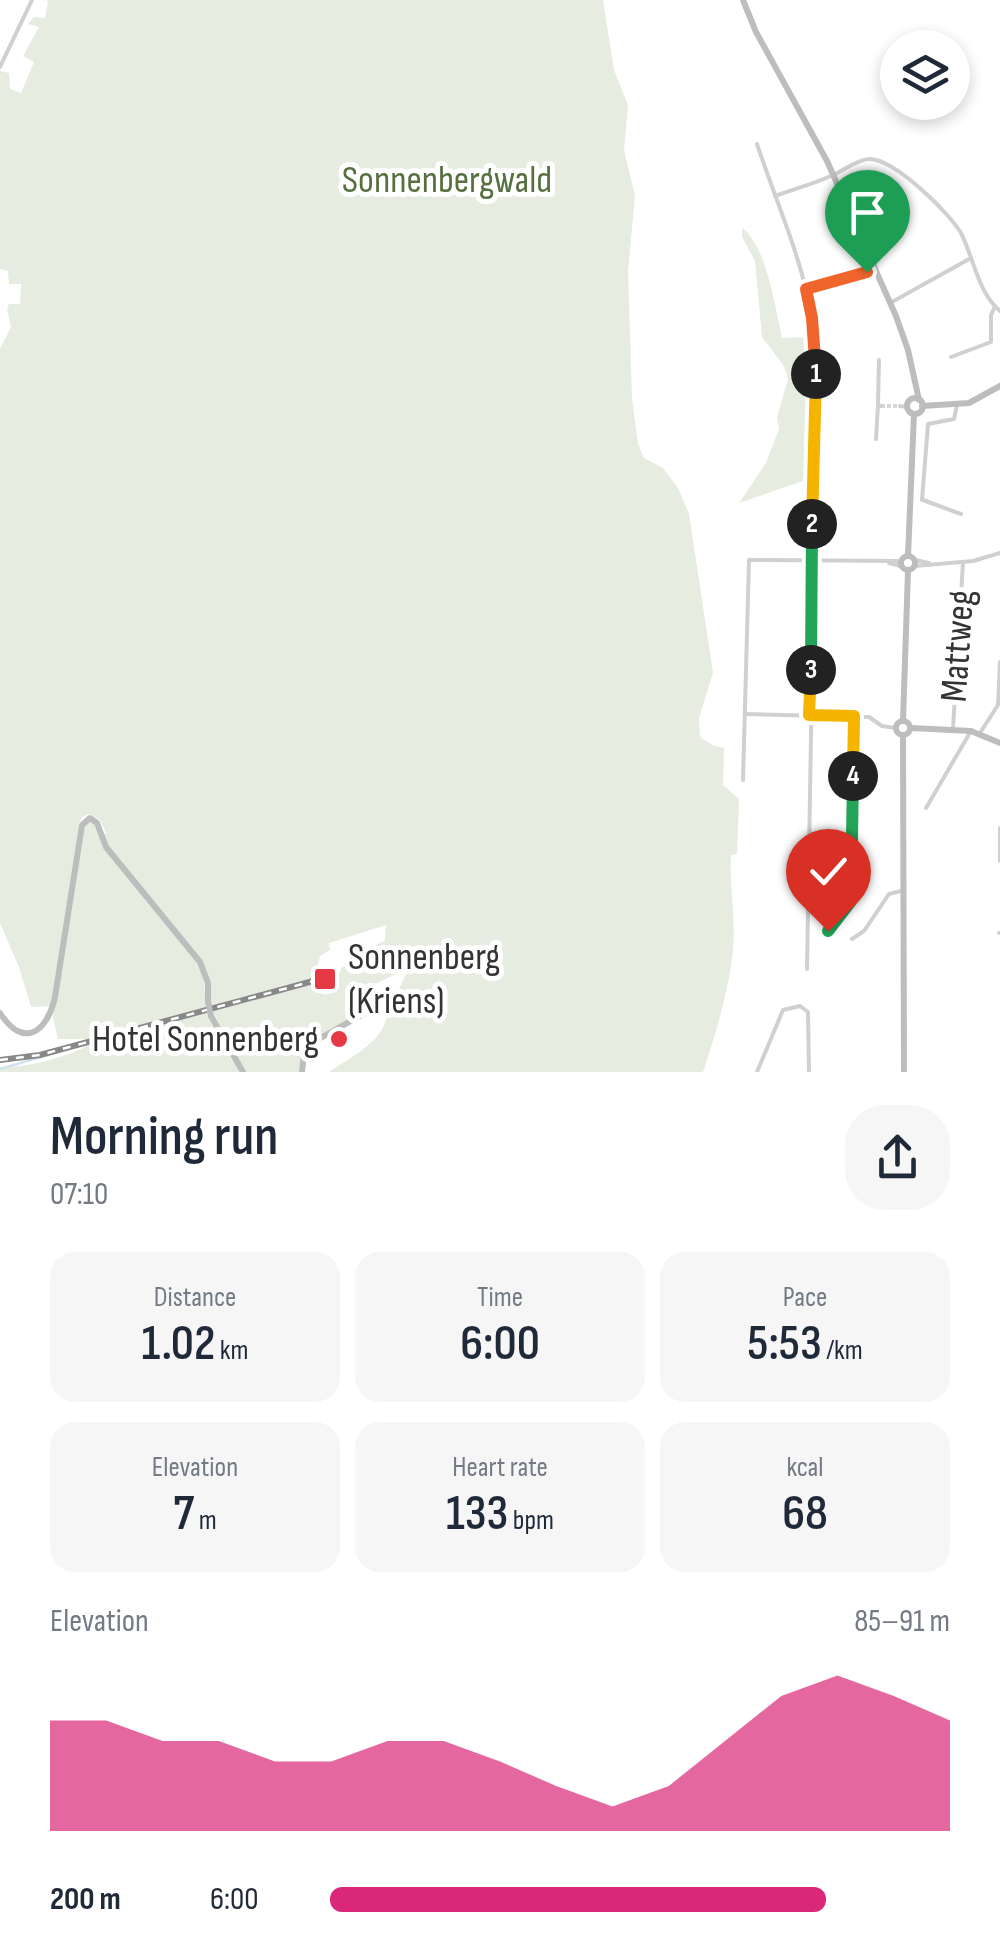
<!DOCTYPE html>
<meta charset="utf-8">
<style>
:root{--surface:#fff;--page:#f6f6f7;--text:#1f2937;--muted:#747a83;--accent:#db2777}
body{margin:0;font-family:"Sofia Sans Condensed",sans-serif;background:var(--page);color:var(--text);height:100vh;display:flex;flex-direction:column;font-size:38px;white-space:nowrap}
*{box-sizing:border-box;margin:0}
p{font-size:32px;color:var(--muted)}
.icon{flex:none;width:55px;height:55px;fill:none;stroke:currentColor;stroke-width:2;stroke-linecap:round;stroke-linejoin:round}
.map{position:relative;height:1072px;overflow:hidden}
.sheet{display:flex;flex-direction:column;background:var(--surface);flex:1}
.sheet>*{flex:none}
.tools{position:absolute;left:880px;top:30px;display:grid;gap:20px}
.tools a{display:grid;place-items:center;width:90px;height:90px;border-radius:50%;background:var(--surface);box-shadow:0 5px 15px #0003;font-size:50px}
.pin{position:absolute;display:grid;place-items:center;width:85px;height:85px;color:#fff;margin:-102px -42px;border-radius:50% 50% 50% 0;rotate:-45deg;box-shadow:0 0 10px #0007}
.pin .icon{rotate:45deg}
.km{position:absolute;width:50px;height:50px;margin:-25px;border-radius:50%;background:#222;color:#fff;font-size:28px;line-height:50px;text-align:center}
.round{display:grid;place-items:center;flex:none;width:105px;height:105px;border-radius:40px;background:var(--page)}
.head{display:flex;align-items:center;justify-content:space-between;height:170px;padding:0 50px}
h1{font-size:55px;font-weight:600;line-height:75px}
.stats{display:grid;grid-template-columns:repeat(3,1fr);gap:15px;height:170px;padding:10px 50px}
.stats div{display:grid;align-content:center;border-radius:25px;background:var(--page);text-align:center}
.stats b{font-size:50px;font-weight:600}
.stats small{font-size:28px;font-weight:400}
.stats p{font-size:28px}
.chart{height:280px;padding:20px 50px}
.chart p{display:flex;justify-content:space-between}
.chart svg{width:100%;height:180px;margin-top:10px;fill:var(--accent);opacity:.7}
ul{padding:0 50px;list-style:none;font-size:32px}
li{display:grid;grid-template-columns:160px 120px 1fr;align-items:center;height:75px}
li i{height:25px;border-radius:12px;background:var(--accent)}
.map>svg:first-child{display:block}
</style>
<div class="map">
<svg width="1000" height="1072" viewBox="0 0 1000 1072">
<rect width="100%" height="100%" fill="#fff"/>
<g fill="#e6ecdf" fill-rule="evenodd">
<path d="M45,0H603L614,70L628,105L624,150L635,196L628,271L632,398L638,444L644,458L663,468L678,488L689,514L713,673L699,718L700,737L714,746L724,748L723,785L739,799L737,854L731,855C729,886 736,917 733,949C729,990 716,1033 703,1072H329C357,1053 391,1039 388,1001L399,989L407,972L404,970L355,994L364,1012L308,1043L302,1052L300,1072H244L212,1010L301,984L211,1007L207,975L112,852L103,835L106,833L100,820L90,814L82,817L79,824L51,1006L31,1007L19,967L0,923V349L11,327L7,309L9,304H20L21,284H9L8,271L0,269V71L9,73L10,89L21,93L34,62L23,56L39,27L28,24L34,17L45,18L48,1ZM386,925L385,941L368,948L357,965L342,967L330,994H322L313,985L320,956L330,950L329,943Z"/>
<path d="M742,228C767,246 775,308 782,338L812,337L809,479L739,503L766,463L779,429L777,417L788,379L784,366L762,337L755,261L742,237Z"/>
<path d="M87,820L94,823L106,850L198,963L204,977L206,1004L241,1072H0V1067C33,1067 67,1057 93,1043L91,1039H58L53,1017L83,825Z"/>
</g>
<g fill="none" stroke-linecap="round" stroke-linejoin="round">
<path stroke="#cfe2ee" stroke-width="2.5" d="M0,1069L98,1040"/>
<path stroke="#d6d6d6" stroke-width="4" stroke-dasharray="4 2" stroke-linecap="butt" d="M881,406H900"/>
<g stroke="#d0d0d0" stroke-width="4">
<path d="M0,67L32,0"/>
<path d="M757,144C775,199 801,256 811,313C824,394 814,480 811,561"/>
<path d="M775,196C794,189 814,184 833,175C844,170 857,160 868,159C892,156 952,215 962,235C974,260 978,292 1000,311"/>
<path d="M806,289L873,270"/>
<path d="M892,302L971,258"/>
<path d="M951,357L991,342V315L995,306"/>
<path d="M878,405L879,360"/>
<path d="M900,406L907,407"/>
<path d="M876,439L878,405L881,406"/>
<path d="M922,500L928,424L954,419L957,405"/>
<path d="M923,500L961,514"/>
<path d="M915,560L929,563"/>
<path d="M889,563L901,566"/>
<path d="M915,566L973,561L1000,553"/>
<path d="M745,714L869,717L882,726L896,728"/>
<path d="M953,729L963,562"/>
<path d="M980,733L998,705L1000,662"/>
<path d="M743,780L749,560L901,561"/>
<path d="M926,808L971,731"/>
<path d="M1000,828V861"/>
<path d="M828,931L851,901L854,716"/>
<path d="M999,933H1000"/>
<path d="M852,939L864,931L889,894L901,891"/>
<path d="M807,969L814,561"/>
<path d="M757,1072L783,1010L800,1006L808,1012L809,1072"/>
</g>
<g stroke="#bdbdbd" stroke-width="6">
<path d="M743,0L756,32L827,161L896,316L908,350L919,400"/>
<circle cx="915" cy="406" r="8"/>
<path d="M922,406L969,403L1000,386"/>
<circle cx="908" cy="563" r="7"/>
<path d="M908,556L914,414"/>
<circle cx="903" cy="728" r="7"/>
<path d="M903,721L908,571"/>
<path d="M911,728L971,731L1000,743"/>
<path d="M903,735L904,1072"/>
<path d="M0,1013C23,1049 47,1033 55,997L82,825L90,818L97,823L106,847L200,962L208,983V1001"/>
<path d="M211,1016L243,1072"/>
<path d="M302,1072L304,1054L310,1044L365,1013"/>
</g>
<g stroke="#888" stroke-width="6">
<path id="rail" d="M0,1060L40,1055L317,980"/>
</g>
<use href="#rail" stroke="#fff" stroke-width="2.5" stroke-dasharray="8" stroke-linecap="butt"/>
<path stroke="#bdbdbd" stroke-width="6" d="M208,1001L211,1016"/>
</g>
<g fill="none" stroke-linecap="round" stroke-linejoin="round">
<g stroke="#fff" stroke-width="20">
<path id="split-1" d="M816,374L812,318L806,289L867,272"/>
</g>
<g stroke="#fff" stroke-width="20">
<path id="split-2" d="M812,524L816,374"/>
</g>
<g stroke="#fff" stroke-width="20">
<path id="split-3" d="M811,670L812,524"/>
</g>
<g stroke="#fff" stroke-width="20">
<path id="split-4" d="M811,670L809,715L854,716L853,776"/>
</g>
<g stroke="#fff" stroke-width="20">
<path id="split-5" d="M828,931L851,901L853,776"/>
</g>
<use href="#split-1" stroke="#f0652b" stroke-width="12"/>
<use href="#split-2" stroke="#f5b400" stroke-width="12"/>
<use href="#split-3" stroke="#22a559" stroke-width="12"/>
<use href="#split-4" stroke="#f5b400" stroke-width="12"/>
<use href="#split-5" stroke="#22a559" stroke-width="12"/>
</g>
<g fill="#e63946" stroke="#fff" stroke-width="4">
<rect x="313" y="967" width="24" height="24" rx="5"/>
<circle cx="339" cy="1039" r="10"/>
</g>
<g text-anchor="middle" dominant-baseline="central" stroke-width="10" stroke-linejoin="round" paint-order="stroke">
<g font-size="38" fill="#56703f" stroke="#fff">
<text x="447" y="180">Sonnenbergwald</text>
</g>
<g font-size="38" fill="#333" stroke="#fff">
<text transform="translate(958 646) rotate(-86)">Mattweg</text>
</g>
<g font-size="38" fill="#333" stroke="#fff" text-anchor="start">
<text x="348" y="957">Sonnenberg<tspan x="348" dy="44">(Kriens)</tspan></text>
<text x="319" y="1039" text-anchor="end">Hotel Sonnenberg</text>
</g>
</g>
</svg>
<div class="tools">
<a><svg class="icon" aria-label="layers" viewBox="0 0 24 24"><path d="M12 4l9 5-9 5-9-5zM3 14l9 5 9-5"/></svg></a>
</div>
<div class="pin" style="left:867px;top:272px;background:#1e9e55"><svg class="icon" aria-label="arrive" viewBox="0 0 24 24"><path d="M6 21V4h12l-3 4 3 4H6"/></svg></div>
<div class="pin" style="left:828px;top:931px;background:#d93025"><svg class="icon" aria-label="check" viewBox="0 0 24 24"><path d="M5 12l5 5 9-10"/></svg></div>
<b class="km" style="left:816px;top:374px">1</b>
<b class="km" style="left:812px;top:524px">2</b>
<b class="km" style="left:811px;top:670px">3</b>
<b class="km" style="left:853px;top:776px">4</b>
</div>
<section class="sheet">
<div class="head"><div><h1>Morning run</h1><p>07:10</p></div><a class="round"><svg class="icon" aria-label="share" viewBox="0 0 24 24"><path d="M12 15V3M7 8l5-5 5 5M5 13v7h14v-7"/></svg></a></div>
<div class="stats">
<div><p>Distance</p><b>1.02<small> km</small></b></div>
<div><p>Time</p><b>6:00</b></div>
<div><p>Pace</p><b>5:53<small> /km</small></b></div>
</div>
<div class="stats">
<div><p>Elevation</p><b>7<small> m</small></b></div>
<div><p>Heart rate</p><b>133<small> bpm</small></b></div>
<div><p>kcal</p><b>68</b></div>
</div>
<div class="chart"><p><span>Elevation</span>85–91 m</p>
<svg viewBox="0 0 160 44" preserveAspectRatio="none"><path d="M0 44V17L10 17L20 22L30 22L40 27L50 27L60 22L70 22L80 27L90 33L100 38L110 33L120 22L130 11L140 6L150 11L160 17V44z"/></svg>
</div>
<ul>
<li><b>200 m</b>6:00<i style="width:80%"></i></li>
</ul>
</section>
